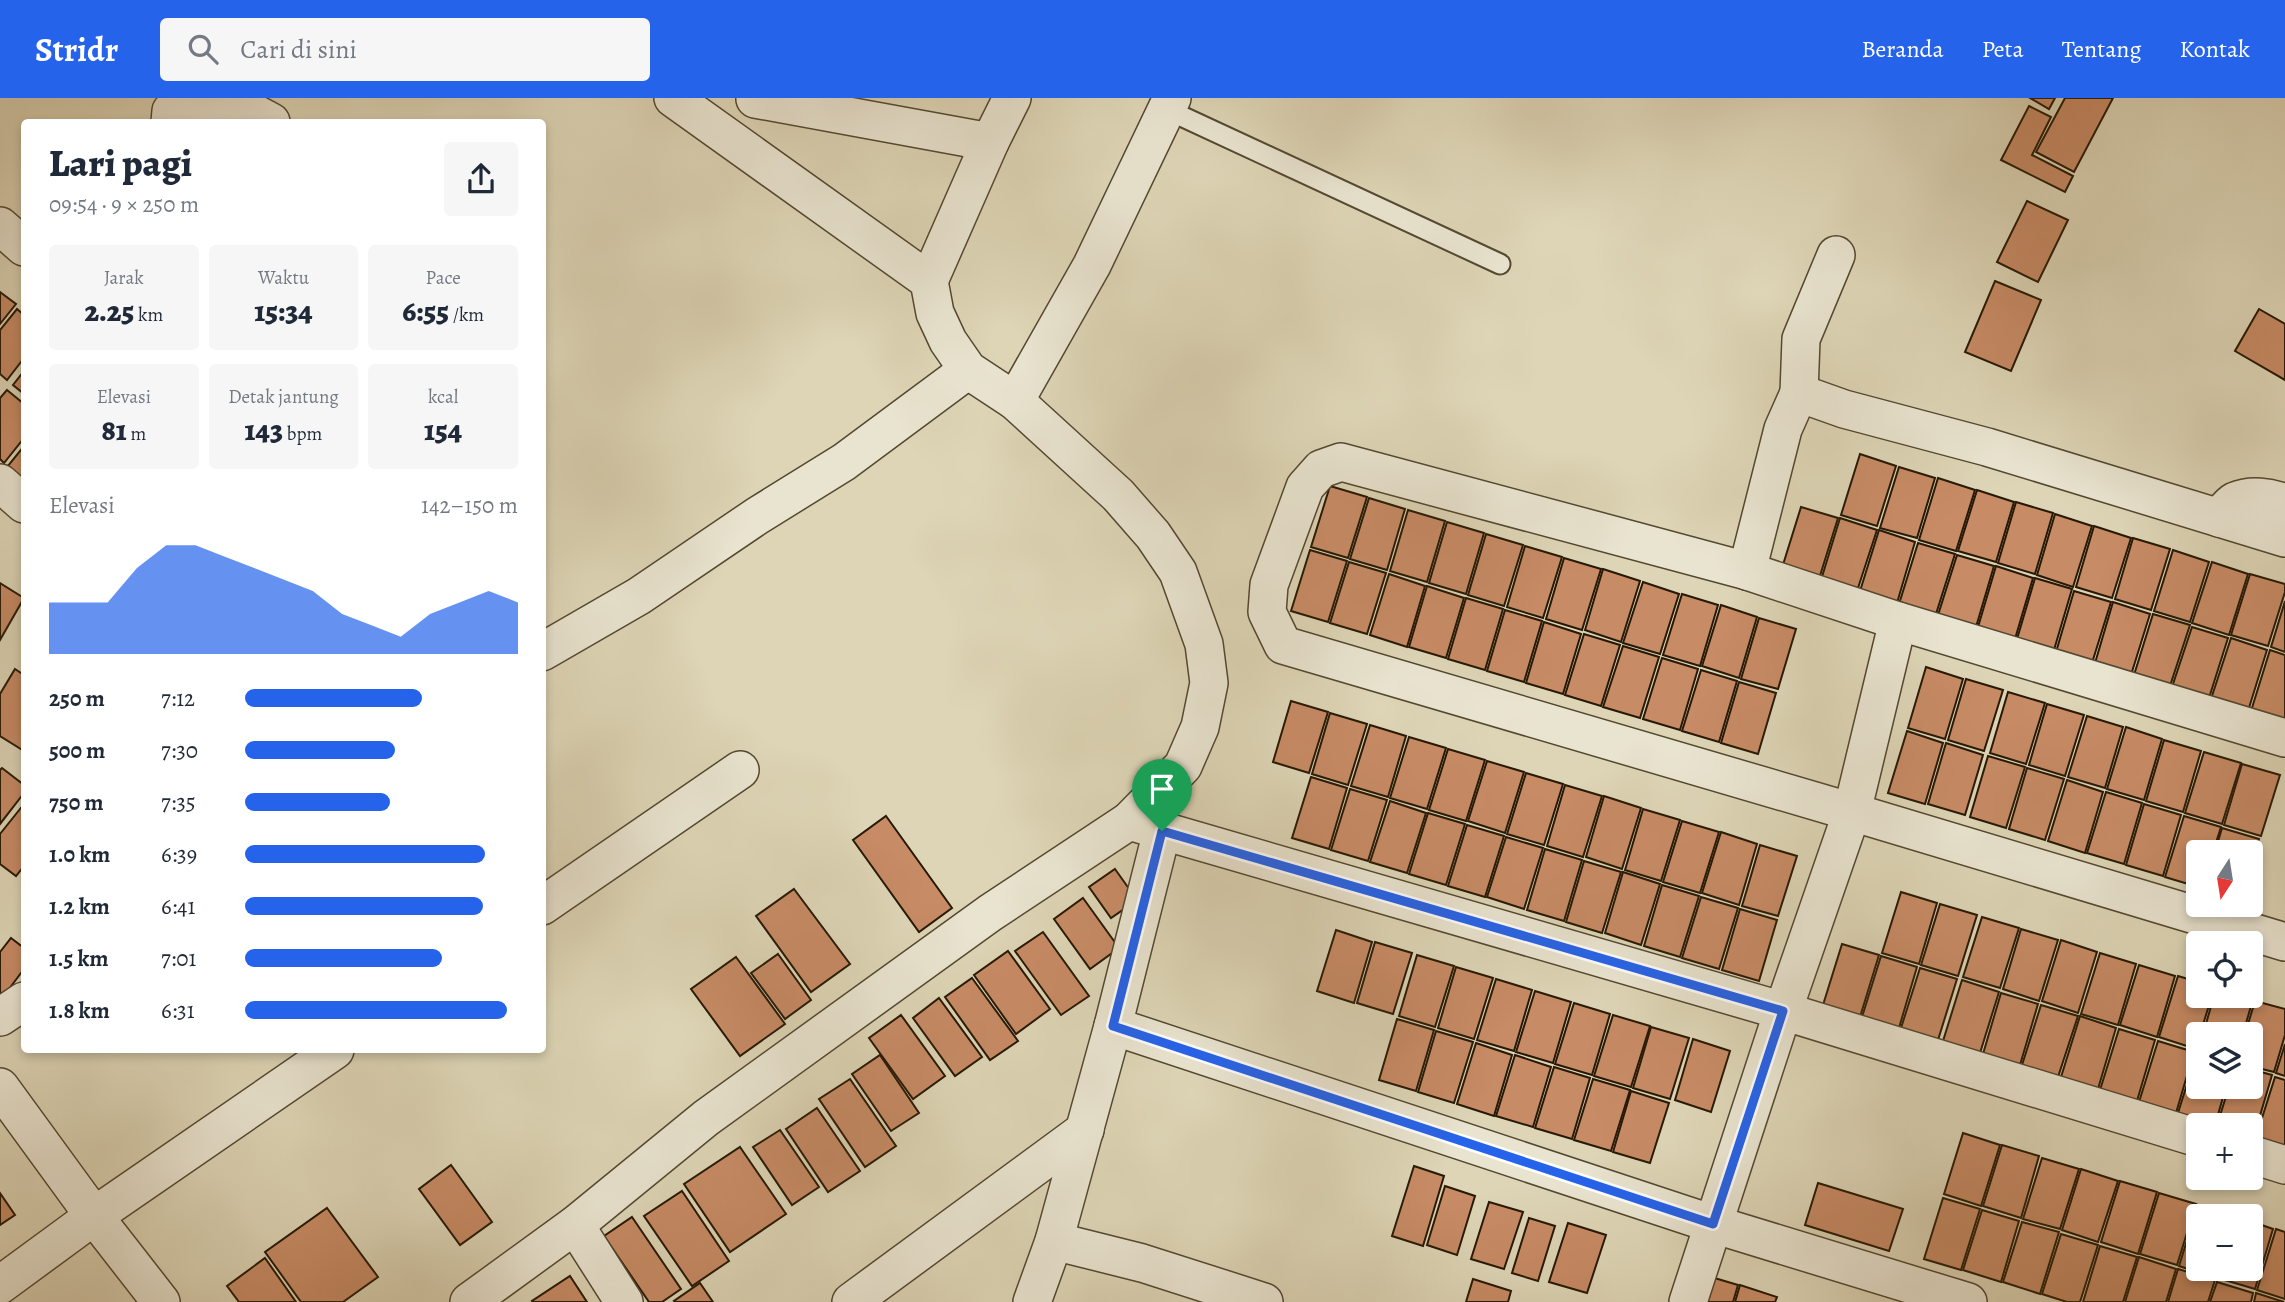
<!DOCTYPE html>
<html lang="id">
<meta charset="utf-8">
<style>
:root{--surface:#fff;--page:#f6f6f7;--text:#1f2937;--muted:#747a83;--accent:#2563eb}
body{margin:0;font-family:Alegreya,serif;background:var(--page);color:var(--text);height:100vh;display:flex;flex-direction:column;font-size:26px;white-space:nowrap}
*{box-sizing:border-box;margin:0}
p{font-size:23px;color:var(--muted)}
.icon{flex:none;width:38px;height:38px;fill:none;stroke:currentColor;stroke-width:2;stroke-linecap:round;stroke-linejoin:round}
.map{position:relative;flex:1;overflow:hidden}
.side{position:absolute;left:21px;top:21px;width:525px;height:934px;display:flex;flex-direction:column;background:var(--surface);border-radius:7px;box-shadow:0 4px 10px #0003}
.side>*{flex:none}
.needle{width:46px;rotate:192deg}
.tools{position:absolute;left:2186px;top:742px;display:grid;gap:14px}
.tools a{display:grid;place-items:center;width:77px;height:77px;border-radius:7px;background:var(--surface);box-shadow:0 4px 10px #0003;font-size:35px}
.pin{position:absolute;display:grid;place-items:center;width:60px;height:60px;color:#fff;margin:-72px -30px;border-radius:50% 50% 50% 0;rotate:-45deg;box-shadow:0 0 7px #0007}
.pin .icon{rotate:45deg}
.round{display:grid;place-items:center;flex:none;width:74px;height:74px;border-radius:7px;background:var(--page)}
.summary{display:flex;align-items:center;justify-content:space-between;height:119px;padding:0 28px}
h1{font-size:38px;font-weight:800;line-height:52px}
.stats{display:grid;grid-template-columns:repeat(3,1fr);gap:10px;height:119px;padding:7px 28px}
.stats div{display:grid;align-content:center;border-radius:7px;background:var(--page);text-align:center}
.stats b{font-size:30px;font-weight:800}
.stats small{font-size:19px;font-weight:400}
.stats p{font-size:19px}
.chart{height:196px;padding:14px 28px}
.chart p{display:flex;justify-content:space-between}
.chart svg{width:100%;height:126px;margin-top:7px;fill:var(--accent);opacity:.7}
ul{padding:0 28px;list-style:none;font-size:23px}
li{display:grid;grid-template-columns:112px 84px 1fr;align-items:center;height:52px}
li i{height:18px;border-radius:9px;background:var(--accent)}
header{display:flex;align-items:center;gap:42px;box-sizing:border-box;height:98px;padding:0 35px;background:var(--accent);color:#fff}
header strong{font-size:33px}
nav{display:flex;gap:38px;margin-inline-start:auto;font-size:24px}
.search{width:490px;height:63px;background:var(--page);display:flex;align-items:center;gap:18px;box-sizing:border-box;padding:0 24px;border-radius:7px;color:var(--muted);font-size:26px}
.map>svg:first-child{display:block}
</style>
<header>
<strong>Stridr</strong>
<div class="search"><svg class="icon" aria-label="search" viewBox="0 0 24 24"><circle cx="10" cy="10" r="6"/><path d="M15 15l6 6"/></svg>Cari di sini</div>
<nav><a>Beranda</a><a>Peta</a><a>Tentang</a><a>Kontak</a></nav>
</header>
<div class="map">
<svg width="2285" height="1204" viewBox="0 0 2285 1204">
<rect width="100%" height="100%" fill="#ddd5b6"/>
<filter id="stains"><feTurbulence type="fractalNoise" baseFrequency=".00286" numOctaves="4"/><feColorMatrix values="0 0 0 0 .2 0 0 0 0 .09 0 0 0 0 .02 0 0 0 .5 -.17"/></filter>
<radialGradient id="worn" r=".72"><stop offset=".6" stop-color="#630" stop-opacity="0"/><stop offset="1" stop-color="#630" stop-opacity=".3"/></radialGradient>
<g fill="#c78b65" stroke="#271905" stroke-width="2">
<path d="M2030,0H2055L2049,11Z"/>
<path d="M2065,0H2113L2074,74L2036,54Z"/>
<path d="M2029,8L2051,19L2032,57L2073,78L2065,94L2001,62Z"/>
<path d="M2027,103L2068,122L2038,184L1997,164Z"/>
<path d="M1995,183L2041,202L2011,273L1965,254Z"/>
<path d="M0,194L16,206L0,226Z"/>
<path d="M17,211L24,217V260L7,282L0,276V232Z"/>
<path d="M2259,211L2285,226V282L2235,253Z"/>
<path d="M24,273V296L13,287Z"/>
<path d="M7,292L24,306V340L4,365L0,361V300Z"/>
<path d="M24,348V383L7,369Z"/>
<path d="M1860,356L1896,368L1877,428L1841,417Z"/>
<path d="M1899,369L1935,380L1917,440L1880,430Z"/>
<path d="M1938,380L1975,392L1956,453L1919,442Z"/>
<path d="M1330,388L1367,399L1348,460L1311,449Z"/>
<path d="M1977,392L2014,404L1996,464L1958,453Z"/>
<path d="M1369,400L1405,411L1387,472L1350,461Z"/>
<path d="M2016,404L2053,415L2035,476L1998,465Z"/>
<path d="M1801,409L1838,420L1819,481L1782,470Z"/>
<path d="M1408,412L1445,423L1427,484L1390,473Z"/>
<path d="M2055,416L2092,428L2073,489L2037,477Z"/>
<path d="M1840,420L1877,432L1857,493L1821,482Z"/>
<path d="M1447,424L1484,435L1466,496L1429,485Z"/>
<path d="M2094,428L2131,440L2112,500L2076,489Z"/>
<path d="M1879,432L1915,444L1897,505L1860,493Z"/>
<path d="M1486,436L1523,447L1504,508L1468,497Z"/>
<path d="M2133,440L2170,451L2151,512L2115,501Z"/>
<path d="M1918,445L1955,456L1936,516L1899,506Z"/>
<path d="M1525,448L1562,459L1543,520L1507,509Z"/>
<path d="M1310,452L1347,463L1328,524L1291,513Z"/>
<path d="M2173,452L2209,464L2190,524L2154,513Z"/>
<path d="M1957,457L1994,468L1976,529L1938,517Z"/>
<path d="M1564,460L1601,471L1582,532L1546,521Z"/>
<path d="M1349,464L1386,475L1367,536L1330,525Z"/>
<path d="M2212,464L2248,476L2229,537L2192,525Z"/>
<path d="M1996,468L2033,480L2015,541L1978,529Z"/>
<path d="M1603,471L1640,483L1621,544L1585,532Z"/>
<path d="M1389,476L1425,488L1407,549L1370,537Z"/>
<path d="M2250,476L2285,486V494L2268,548L2231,537Z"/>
<path d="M2035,480L2072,491L2054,552L2017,541Z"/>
<path d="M1643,484L1679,496L1660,556L1623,545Z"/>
<path d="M0,485L24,500L0,542Z"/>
<path d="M1427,488L1464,500L1446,560L1409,549Z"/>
<path d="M2074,493L2111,504L2092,565L2056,554Z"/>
<path d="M1682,496L1718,507L1700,568L1663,557Z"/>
<path d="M1466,500L1503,511L1485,572L1448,561Z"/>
<path d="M2285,503V554L2271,549Z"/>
<path d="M2113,504L2150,516L2131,577L2095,565Z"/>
<path d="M1721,507L1757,519L1739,580L1702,568Z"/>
<path d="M1505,512L1542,523L1524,584L1487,573Z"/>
<path d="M2153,516L2190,527L2170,588L2134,577Z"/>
<path d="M1759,520L1796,531L1778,591L1741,581Z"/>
<path d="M1544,524L1581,536L1563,596L1526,585Z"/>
<path d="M2192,529L2228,540L2209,600L2172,589Z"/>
<path d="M1584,536L1620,547L1601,608L1565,597Z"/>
<path d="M2231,540L2267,552L2248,613L2211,601Z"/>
<path d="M1623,548L1659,559L1640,620L1603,609Z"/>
<path d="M2270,552L2285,557V624L2251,613Z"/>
<path d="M1662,560L1698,571L1680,632L1643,621Z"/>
<path d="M1926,569L1963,581L1945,641L1908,630Z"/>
<path d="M15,571L24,577V653L0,638V596Z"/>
<path d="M1701,572L1737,583L1719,644L1682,633Z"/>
<path d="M1966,581L2003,592L1984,653L1948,642Z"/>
<path d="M1739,584L1776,595L1758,656L1721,645Z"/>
<path d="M2008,594L2045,605L2026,666L1990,655Z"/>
<path d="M1291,603L1328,614L1309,675L1273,664Z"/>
<path d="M2047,606L2084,617L2065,678L2029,667Z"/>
<path d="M1330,615L1367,626L1348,687L1312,676Z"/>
<path d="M2087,618L2123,629L2105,690L2068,679Z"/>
<path d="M1370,627L1406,638L1388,699L1351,688Z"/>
<path d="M2126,629L2162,641L2144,702L2107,691Z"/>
<path d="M1907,633L1943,645L1925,706L1888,695Z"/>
<path d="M1409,639L1446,650L1427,711L1390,700Z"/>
<path d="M2164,642L2201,653L2183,714L2146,703Z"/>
<path d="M1946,645L1983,657L1965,717L1928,706Z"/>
<path d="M1448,651L1485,662L1466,723L1429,712Z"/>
<path d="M2204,654L2241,665L2222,726L2185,715Z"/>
<path d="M1988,658L2025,669L2006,730L1970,719Z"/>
<path d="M1487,663L1524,674L1505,735L1468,723Z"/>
<path d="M2242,666L2280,677L2261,738L2224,727Z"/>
<path d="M2,670L24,687V695L0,726V672Z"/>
<path d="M2027,670L2064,681L2045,742L2009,731Z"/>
<path d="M1526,675L1563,686L1544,747L1507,736Z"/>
<path d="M1311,679L1347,690L1329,751L1292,740Z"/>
<path d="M2067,682L2103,694L2085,755L2048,743Z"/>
<path d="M1565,687L1602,698L1583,759L1547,748Z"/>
<path d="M1350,691L1387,702L1368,763L1331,752Z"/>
<path d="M2106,694L2142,705L2124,766L2087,755Z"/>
<path d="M1604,698L1641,710L1622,771L1586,759Z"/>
<path d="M1390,703L1426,715L1407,775L1370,764Z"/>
<path d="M24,706V768L16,778L0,766V736Z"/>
<path d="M2144,706L2181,717L2163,778L2126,767Z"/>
<path d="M1643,711L1680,722L1661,783L1625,772Z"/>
<path d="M1428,715L1465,726L1446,787L1409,776Z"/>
<path d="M886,718L952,810L919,834L853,742Z"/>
<path d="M2184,718L2221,729L2213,754H2198V789L2165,779Z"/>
<path d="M1682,723L1719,734L1700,795L1663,784Z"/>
<path d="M1467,727L1504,738L1485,799L1448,788Z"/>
<path d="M2222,730L2259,741L2250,769V754H2215Z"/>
<path d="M1721,734L1757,746L1739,807L1702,795Z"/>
<path d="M1506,739L1543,750L1524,811L1487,799Z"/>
<path d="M1760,747L1797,758L1778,818L1742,808Z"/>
<path d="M1545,751L1582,762L1564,823L1527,812Z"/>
<path d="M1584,763L1621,774L1602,835L1566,824Z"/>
<path d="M1115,771L1137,802L1111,820L1089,789Z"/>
<path d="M1623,774L1660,786L1641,847L1605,835Z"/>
<path d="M1662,787L1699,798L1680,859L1644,848Z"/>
<path d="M794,791L850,866L811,894L756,818Z"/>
<path d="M1901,794L1937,805L1919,866L1882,855Z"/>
<path d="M1701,799L1738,810L1719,871L1682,860Z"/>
<path d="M1083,800L1119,850L1090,871L1054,821Z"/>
<path d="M1940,806L1977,817L1958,878L1921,867Z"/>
<path d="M1740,811L1777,822L1759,883L1722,872Z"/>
<path d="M1982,819L2019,830L2000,890L1963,879Z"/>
<path d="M2021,831L2058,842L2039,903L2003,891Z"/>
<path d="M1336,832L1372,844L1354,905L1317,893Z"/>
<path d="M1043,834L1089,898L1061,917L1015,853Z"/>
<path d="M11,840L24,850V871L3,899L0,897V854Z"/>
<path d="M2061,842L2097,854L2078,915L2042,903Z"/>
<path d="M1375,844L1412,855L1393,916L1357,905Z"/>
<path d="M1842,846L1879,857L1860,919L1823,907Z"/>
<path d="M1008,853L1050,911L1016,936L974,877Z"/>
<path d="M2100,855L2136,866L2118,927L2081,916Z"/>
<path d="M778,856L811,902L785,921L751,875Z"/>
<path d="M1417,857L1454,868L1435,929L1399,918Z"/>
<path d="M1881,858L1917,869L1899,930L1862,919Z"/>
<path d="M736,859L785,926L740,958L691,891Z"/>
<path d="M2139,867L2175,878L2157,939L2120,927Z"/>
<path d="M1456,869L1493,880L1474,941L1438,930Z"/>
<path d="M1920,870L1957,881L1938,942L1901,930Z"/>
<path d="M2178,878L2198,884V898H2212L2200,936H2198L2196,951L2159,939Z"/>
<path d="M972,880L1018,943L990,962L945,899Z"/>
<path d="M1496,881L1532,892L1514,953L1477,942Z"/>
<path d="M1962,882L1999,894L1980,955L1943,943Z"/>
<path d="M1535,893L1571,904L1553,965L1516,954Z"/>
<path d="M2001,895L2038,906L2020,967L1983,956Z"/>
<path d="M2214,898H2241L2253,901L2243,936H2203Z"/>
<path d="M939,900L982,959L955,978L913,920Z"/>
<path d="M2255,903L2285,911V937L2274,974L2250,968V936H2245Z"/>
<path d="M1574,905L1610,916L1592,977L1555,966Z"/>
<path d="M2041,907L2078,918L2058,979L2022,967Z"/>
<path d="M901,917L945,978L913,1001L869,940Z"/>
<path d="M1613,917L1650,928L1631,989L1594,978Z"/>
<path d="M2080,918L2116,930L2098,991L2061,979Z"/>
<path d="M1397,921L1434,932L1416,993L1379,982Z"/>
<path d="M1651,929L1689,940L1670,1001L1633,990Z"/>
<path d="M2119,931L2155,942L2137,1003L2100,992Z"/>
<path d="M1436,933L1473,944L1454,1005L1418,994Z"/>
<path d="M1693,941L1730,953L1711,1014L1675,1002Z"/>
<path d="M2158,943L2194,954L2176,1015L2139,1004Z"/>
<path d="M1476,945L1512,957L1494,1018L1457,1006Z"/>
<path d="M2285,946V978L2276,975Z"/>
<path d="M2197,954L2198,989H2226L2215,1027L2178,1015Z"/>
<path d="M880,957L919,1015L891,1033L852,976Z"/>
<path d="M1515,957L1551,969L1533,1029L1496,1018Z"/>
<path d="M1554,969L1590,980L1572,1041L1535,1030Z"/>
<path d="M2250,971L2272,977L2254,1038L2250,1037V1027H2217L2229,989H2250Z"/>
<path d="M2275,979L2285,982V1048L2256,1039Z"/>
<path d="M850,981L896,1048L865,1069L819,1001Z"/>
<path d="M1593,981L1630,992L1611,1053L1574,1042Z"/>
<path d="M1631,993L1669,1005L1650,1065L1613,1054Z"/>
<path d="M817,1010L860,1073L828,1094L786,1031Z"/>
<path d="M780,1032L819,1089L792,1107L753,1049Z"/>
<path d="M1963,1035L2000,1047L1981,1108L1944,1096Z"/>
<path d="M2002,1047L2039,1058L2021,1120L1983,1108Z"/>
<path d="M740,1049L786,1116L730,1154L684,1086Z"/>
<path d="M2042,1060L2079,1071L2060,1131L2023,1121Z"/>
<path d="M451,1067L492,1124L460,1147L419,1091Z"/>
<path d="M1414,1068L1444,1078L1423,1148L1392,1138Z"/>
<path d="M2081,1071L2118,1083L2098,1144L2062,1132Z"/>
<path d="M2120,1083L2157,1094L2138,1156L2101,1144Z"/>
<path d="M1818,1085L1903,1111L1889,1153L1805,1127Z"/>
<path d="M1445,1088L1475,1098L1457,1157L1427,1147Z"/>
<path d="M682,1093L729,1163L692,1188L644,1118Z"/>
<path d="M0,1095L15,1117L0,1127Z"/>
<path d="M2159,1095L2196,1106L2177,1167L2140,1156Z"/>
<path d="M1943,1100L1980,1111L1961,1172L1924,1161Z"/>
<path d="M1489,1104L1523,1114L1504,1171L1471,1161Z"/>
<path d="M2198,1107L2233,1118H2198V1171H2219L2216,1180L2179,1168Z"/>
<path d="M327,1110L378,1179L343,1204H301L265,1154Z"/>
<path d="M1982,1112L2019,1123L2001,1184L1963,1172Z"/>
<path d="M632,1119L681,1191L662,1204H649L604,1138Z"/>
<path d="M1529,1120L1555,1128L1538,1183L1512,1175Z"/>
<path d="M2250,1123L2273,1131L2255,1191L2218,1180L2221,1171H2250Z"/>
<path d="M2022,1124L2059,1134L2040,1196L2003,1184Z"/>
<path d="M1568,1125L1606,1137L1587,1195L1549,1184Z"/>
<path d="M2276,1131L2285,1134V1201L2257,1192Z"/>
<path d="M2061,1136L2098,1147L2080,1204H2067L2042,1196Z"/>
<path d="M2100,1148L2137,1159L2123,1204H2083Z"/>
<path d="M2139,1159L2176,1171L2166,1204H2125Z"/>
<path d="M265,1160L296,1204H239L227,1188Z"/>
<path d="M2178,1171L2215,1182L2208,1204H2168Z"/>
<path d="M1701,1176L1738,1187L1733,1204H1693Z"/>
<path d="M570,1178L587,1204H533L532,1203Z"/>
<path d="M1473,1181L1511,1193L1508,1204H1466Z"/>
<path d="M2217,1184L2253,1195L2251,1204H2210Z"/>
<path d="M700,1185L713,1204H675L674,1203Z"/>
<path d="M1740,1187L1777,1199L1775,1204H1735Z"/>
<path d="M2256,1195L2284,1204H2254Z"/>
</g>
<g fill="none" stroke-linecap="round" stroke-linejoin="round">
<g stroke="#544831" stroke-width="23">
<path id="lane" d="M1166,11L1500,166"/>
</g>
<g stroke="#544831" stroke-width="40">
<g id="street">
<path d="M755,1L990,44"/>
<path d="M170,24L171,13C219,0 228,0 271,24"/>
<path d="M0,128L24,149"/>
<path d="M929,183L990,44L1012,0"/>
<path d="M1799,295L1801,241L1836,157"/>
<path d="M1015,303L1092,167L1172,0"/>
<path d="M0,385L24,406"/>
<path d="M2219,420C2224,414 2229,406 2235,403C2251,396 2270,399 2285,405"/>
<path d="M1747,473L1783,331L1799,295L1844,311L1987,349L2285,440"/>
<path d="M542,554L639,498L757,418L844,364L968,272"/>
<path d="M2285,640L1898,523L1747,473L1341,364L1321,371L1305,389L1269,487L1267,514L1283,547L1852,714L2285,844"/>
<path d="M1129,723L1783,913L2198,1040"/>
<path d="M542,808L740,672"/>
<path d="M0,919L24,903"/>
<path d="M1113,928L1713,1126L1968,1204"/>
<path d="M0,989L94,1118L161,1204"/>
<path d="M2250,1056L2285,1067"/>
<path d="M575,1127L624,1204"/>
<path d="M1054,1143L1142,1165L1264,1204"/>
<path d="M0,1187L94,1118L335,952"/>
<path d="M469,1204L575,1127L706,1020L990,815L1129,723L1183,668L1200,629L1209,585L1204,546L1178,474L1153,437L1118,397L1015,303L968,272L948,243L935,215L929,183L673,0"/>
<path d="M851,1204L1085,1032"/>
<path d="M1032,1204L1054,1143L1113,928L1162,733"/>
<path d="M1688,1204L1783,913L1852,714L1898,523"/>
</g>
</g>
<use href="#lane" stroke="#e9e4d0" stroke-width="19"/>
<use href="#street" stroke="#e9e4d0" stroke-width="37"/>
</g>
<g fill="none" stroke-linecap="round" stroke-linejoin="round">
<g stroke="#fff" stroke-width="14">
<path id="route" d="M1162,733L1783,913L1713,1126L1113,928Z"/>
</g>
<use href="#route" stroke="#2563eb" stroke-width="9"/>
</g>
<rect width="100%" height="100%" filter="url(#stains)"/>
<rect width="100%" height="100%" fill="url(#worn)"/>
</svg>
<div class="tools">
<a><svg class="needle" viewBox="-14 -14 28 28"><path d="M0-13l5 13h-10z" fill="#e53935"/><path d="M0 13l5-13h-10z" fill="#747a83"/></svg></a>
<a><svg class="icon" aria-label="locate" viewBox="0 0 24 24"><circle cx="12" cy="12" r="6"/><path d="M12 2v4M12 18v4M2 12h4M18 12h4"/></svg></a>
<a><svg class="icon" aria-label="layers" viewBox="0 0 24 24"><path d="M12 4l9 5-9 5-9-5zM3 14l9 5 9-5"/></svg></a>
<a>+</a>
<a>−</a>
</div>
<div class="pin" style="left:1162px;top:733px;background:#1e9e55"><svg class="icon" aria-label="arrive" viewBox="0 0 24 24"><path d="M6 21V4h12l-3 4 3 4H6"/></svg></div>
<section class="side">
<div class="summary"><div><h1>Lari pagi</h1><p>09:54 · 9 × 250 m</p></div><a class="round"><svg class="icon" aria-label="share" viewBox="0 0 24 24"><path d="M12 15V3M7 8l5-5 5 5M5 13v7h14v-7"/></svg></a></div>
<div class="stats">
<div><p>Jarak</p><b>2.25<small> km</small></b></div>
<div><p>Waktu</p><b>15:34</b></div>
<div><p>Pace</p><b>6:55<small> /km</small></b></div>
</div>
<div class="stats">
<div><p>Elevasi</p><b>81<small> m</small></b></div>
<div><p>Detak jantung</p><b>143<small> bpm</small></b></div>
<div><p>kcal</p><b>154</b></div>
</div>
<div class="chart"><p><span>Elevasi</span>142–150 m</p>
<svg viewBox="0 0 160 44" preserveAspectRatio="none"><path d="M0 44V26L10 26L20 26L30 14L40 6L50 6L60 10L70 14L80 18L90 22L100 30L110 34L120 38L130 30L140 26L150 22L160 26V44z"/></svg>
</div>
<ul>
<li><b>250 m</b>7:12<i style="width:65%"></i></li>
<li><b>500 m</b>7:30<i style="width:55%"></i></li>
<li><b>750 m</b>7:35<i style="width:53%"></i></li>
<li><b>1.0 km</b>6:39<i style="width:88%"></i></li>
<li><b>1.2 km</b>6:41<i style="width:87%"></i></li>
<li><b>1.5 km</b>7:01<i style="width:72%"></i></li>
<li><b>1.8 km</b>6:31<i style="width:96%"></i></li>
</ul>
</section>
</div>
